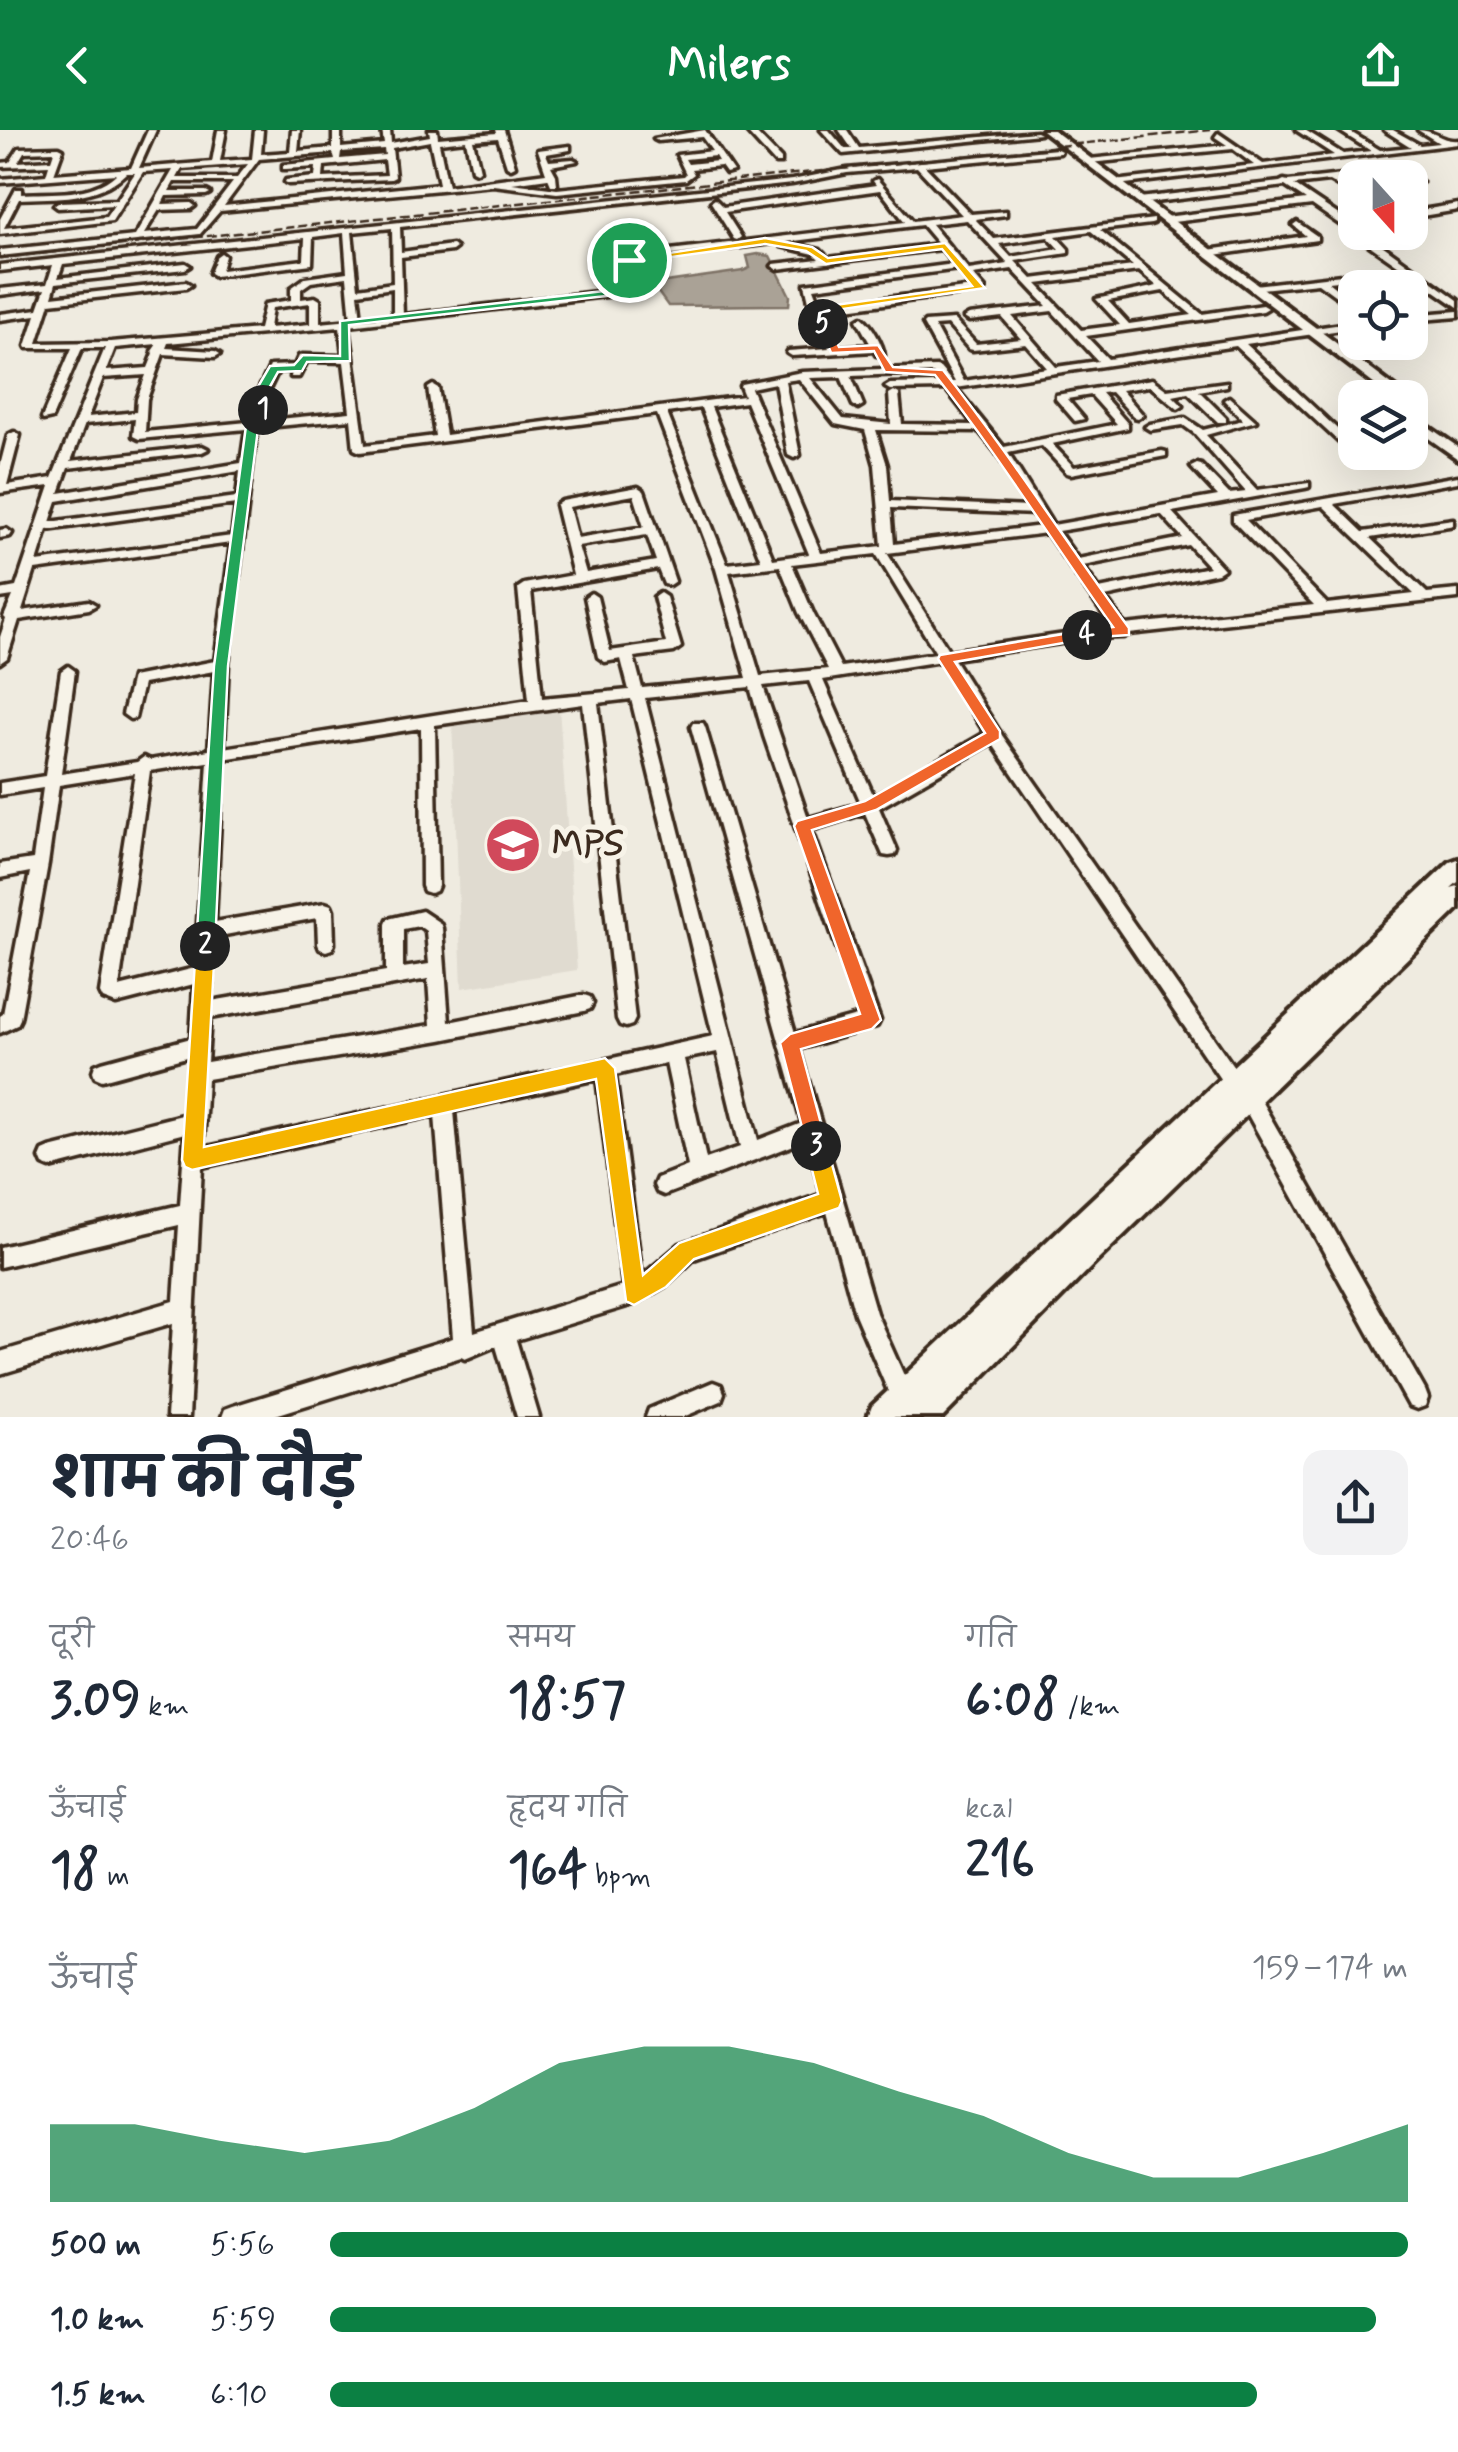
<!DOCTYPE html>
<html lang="hi">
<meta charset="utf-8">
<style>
:root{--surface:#fff;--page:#f2f2f3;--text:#1f2937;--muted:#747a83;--accent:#0b8043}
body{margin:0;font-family:Mynerve,"Playpen Sans Deva",sans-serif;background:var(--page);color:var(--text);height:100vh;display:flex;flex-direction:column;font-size:38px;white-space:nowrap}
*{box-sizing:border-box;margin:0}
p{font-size:32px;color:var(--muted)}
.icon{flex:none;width:55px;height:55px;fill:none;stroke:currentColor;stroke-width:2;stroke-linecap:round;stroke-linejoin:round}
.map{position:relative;height:1287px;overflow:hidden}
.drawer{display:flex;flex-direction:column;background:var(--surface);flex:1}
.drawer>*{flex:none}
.needle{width:65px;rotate:159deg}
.controls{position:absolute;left:1338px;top:30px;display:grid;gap:20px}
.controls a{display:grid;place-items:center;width:90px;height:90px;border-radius:20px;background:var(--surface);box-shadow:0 10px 40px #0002;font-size:50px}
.pin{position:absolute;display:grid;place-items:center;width:85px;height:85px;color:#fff;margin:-42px;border:5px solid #fff;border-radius:50%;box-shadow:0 2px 10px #0007}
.km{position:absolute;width:50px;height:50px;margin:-25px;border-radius:50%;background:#222;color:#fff;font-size:28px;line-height:50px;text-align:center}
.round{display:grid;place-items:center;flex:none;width:105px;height:105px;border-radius:20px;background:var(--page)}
.head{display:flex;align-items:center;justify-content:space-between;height:170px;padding:0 50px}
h1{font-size:55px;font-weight:700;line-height:75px}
.metrics{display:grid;grid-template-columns:repeat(3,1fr);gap:15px;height:170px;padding:10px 50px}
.metrics div{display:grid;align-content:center}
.metrics b{font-size:50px;font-weight:700}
.metrics small{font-size:28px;font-weight:400}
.metrics p{font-size:28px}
.chart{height:280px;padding:20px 50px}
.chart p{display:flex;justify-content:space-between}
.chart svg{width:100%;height:180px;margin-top:10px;fill:var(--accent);opacity:.7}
ul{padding:0 50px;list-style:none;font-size:32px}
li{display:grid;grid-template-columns:160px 120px 1fr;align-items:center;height:75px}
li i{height:25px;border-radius:12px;background:var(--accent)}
header{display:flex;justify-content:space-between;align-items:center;height:130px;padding:0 50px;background:var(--accent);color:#fff;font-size:45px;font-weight:700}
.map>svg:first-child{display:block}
</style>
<header><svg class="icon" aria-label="back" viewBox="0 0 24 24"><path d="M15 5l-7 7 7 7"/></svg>Milers<svg class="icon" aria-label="share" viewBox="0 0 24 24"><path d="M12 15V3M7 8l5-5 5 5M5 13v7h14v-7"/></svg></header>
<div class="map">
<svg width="1458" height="1287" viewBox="0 0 1458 1287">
<rect width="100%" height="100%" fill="#efebe0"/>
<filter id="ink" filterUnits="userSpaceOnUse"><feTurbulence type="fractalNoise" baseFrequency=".01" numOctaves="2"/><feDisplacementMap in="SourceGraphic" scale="20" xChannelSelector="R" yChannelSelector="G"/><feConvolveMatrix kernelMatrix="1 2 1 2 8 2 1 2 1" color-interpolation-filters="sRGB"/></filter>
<g filter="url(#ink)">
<path fill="#e0dbd0" d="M559,577L577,840L462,858L452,590Z"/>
<path fill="#aaa296" stroke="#7e7266" stroke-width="2.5" d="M758,124L770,126L790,166L789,175L668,176L652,154L743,141L750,138L747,126Z"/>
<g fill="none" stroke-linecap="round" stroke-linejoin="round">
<g stroke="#3b2a1e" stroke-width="7">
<g id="minor">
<path d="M148,0H156L139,38L212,32L218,0H226L220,31L252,29L255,0H263L261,24L290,22L292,0H300L298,21L333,18V0H341V18L384,14L382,0H390L391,13L430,6L429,0H437L438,8L497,3L496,0H504L515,36L511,38L507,36L498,8L473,10L480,40L476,42L472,40L466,10L439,13L448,56L546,43L538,20L570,16V20L546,24L549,31L573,29L577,31L551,36L556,45L557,55H551L548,48L512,53L557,59L684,46L686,44L677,25L712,21L702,7L658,11L654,9L705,0L733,41L726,43L721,36L691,39L694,44L686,50L557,63L493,55L220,81L200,104L0,126V120L135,106L173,40L143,42L112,91L0,104V89L16,59H22L21,64C53,62 91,67 116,44L0,53V49L46,45L49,35L0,37V33L10,32L19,18L59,17L63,19L54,44L131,38ZM430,11L439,54L224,76L259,29L333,23L335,30L283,35V39H286L316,37L315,47L286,50L285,52L289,54L391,49L395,47L392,18ZM384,19L385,25L340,29L341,22ZM54,21L51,30L18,32L24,22ZM715,26L718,31L688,34L685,29ZM385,30L387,45L323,48L324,36ZM248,34L237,48H177L182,39ZM126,43H135L117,70L58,72L54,75L58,78L114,75L106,87L4,98L19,69C56,67 97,71 126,43ZM174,52H233L197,99L144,104L159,80L191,79L195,76L191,73L162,74L166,66L206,65L210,63L206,61H169Z"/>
<path d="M745,0H753L781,29V33H775Z"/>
<path d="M821,0H829L845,19H852L839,0H847L859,18L1036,2L1040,4L843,24Z"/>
<path d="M1296,0H1305L1343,24L1371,21L1338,0H1347L1380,20L1411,17L1384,0H1393L1420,15L1439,13L1418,0C1434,0 1442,12 1458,10V14L1117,55L1113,53L1114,51L1254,35L1233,19L1089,33L1085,31L1089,29L1227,15L1215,7L1218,3L1263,34L1334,25Z"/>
<path d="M1057,19L1061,21L1060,23L925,36L971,84L1006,81V85L975,89L994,109L1154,89V93L1151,94L1100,100L1202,184L1263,175L1268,178L1263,181L1086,206L1108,229L1355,192V198L1246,214L1348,309L1350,311L1344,314L1340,313L1236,216L956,258L1004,317L1117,294L1091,265L1067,269L1084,289L1075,291L1056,269V265L1152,249L1167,260L1227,252V256L1199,261L1226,288V292H1218L1188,263L1173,266L1183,276L1178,279L1150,256L1121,260L1143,285L1138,288L1134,287L1111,262L1101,263L1128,294V298L1052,314L1074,337L1162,321L1166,322V326L1071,344L1067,343L1042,316L1008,323L1053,395L1218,366L1191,337L1197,334L1201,335L1229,364L1246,362L1194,303L1183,295L1150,300L1145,297L1150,294L1185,288L1203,300L1243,290L1224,270L1229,267L1256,291L1206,305L1257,360L1309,353V357L1305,358L1172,382L1224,439L1218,443L1105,467L1125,495L1314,475L1233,391V385L1458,346V352L1334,374L1363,402L1453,389V395L1449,396L1370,408L1427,463L1458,460V468L1129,504L1123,507L1094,508L954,529L999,601L1241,947L1256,962L1425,1260L1428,1268L1425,1276L1417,1279L1409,1276L1242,974L1227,959L992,613L879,678L897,720L895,725L889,726L883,725L865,683L812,700L880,890L877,896L871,898L799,919L876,1183L910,1259L928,1287H903L894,1275L855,1184L827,1082L694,1129L665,1156L634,1174L516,1210L539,1287H517L496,1216L465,1229L461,1227L269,1287H222L225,1279L233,1276L453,1208L435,985L202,1037L189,1287H167L173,1193L0,1244V1222L174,1171L179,1095L0,1137V1117L180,1075L185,1003L50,1038L43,1035L40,1028L43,1021L50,1018L186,984L190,926L102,950L95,947L93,941L95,935L102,932L191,908L194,854L116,874L103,869L100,863L135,643L59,655L48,734L20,889L17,895L0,903V886L3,884L30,742L0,748V734L33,729L43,658L0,665V653L45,646L61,541L68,536L75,541L61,644L137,632L144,627L150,630L209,620L214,541L143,554L135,588L130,589L123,584L132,547L215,531L231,413L35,440L22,481L89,471L96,475L89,479L19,490L7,528L0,533V507L6,489L4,487L13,466L0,468V460L16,457L50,356L0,363V336L8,305L14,302L20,305L7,355L52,348L105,218H82L52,288L43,290L42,288L72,218H27L26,216L36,185L0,190V184L38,179L45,159L0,165V159L47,154L53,135L0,141V135L792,50L847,39ZM917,37L962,85L913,91L877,49L873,51L876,55L723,77L715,69L711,72L734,109L737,110L741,107L725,82L880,60L905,92L636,124L622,133L623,156L621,159L403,185L401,127L452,121L456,118L452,115L401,122L400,97L792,54L847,43ZM967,90L1008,134L969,140L931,94ZM922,95L938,114L828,128L820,120L786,112ZM392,98L393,153L358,158L352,102ZM1091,101L1133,136L1032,149L1015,131L1068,123V119L1056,106ZM344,103L347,142L305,148L291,158V170L265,174L259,199L111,212L37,213L50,173L186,158L191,155L186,152L52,167L56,153L185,139L190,136L185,133L58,148L63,134L305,108L304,130L221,140L225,126L221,123L217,126L210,143L215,146L312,134L313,107ZM1048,107L1059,119L1011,127L999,114ZM781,112V116L814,124L819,129L774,134L772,136L777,139L942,119L954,134L805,154L811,180L829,218L788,221L787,223L792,226L874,221L876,225H884C883,215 872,194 862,187L857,190L871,215L838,217L824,182L983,161L985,159L973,145L1012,139L1047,176L969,185L964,188L969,191L1002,187L1021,209L976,214L954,190L925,192L923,194L955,252H952L940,238L936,237L802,242L741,254L740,256L744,266L446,305L438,258L433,255L428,258L435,306L365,315L349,196L624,164L633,157L632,134L638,129L648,128V150L653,153L658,150V127ZM959,139L973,157L821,176L814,158ZM1139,141L1157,156L1096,169L1120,195L1081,200L1037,154ZM347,147L351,190L320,193V170L315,167L301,169V159L311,152ZM393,158V187L361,189L358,163ZM1163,161L1192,185L1129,194L1108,171ZM310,173V194L269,198L272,178ZM1052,181L1098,231L1056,237L1012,186ZM948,195L969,219L973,220L1026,214L1047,238L964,251L934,196ZM340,197L343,226L303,225L299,226L295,235L270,236L255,268L258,291L145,302L147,269L163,224L215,227L220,224L215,221L166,218L168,213ZM157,214L152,221L154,223L148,238L106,241L115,218ZM307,231L344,232L350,282L269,290L265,268L278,241H292L291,247H299ZM933,243L941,253L890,254L885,257L890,260L946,259L974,295L902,294L899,264L894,261L889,264L891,294L843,289L810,248L841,247L853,275L858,278L863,275L851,246ZM146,245L137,269L136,282L88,287L103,248ZM799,249L835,294L865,300L875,335L882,416L821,423L751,258L775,253L788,325L794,328L800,325L785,251ZM746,272L809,424L773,429L711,277ZM701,278L761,430L727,434L667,283ZM657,284L716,439L747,548L642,558L634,527L674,522L681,517L666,467L660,463L654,467L666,513L610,521L597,467L591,463L585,467L598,527L605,532L621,529L629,560L542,568L531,461L658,439L664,454L669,455L675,451L644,361L638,357L562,371L556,375L573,445L524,454L518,458L529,570L224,618L228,535L257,298L351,289L354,319L360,322ZM135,289L133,306L139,309L246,299L241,333L59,363L68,338L202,322L208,319L202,316L71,331L85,294ZM876,300L979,301L996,322L1030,377L890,371L887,335ZM240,341L237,367L50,392L57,371ZM634,365L644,397L577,408L569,377ZM236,374L232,406L37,432L47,400ZM1323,376L1414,464L1327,474L1246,390ZM891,378L1035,384L1042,396L894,414ZM1161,384L1183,408L1078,429L1058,401ZM1047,403L1112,497L949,521L887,423ZM647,405L656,431L586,443L578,416ZM1189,415L1209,437L1099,459L1083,436ZM876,424L936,523L841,537L813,483L792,434ZM780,436L799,483L828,539L760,546L729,442ZM941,531L985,603L874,667L823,550ZM809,551L861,673L808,688L763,556ZM750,557L764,606L860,885L795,903L705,597L703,593H693L691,597L802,993L758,1010L645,568ZM631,569L713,906L203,1018L207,949L441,910L584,881L590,879L593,873L590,867L584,865L449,892L442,798L440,793L422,781L388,789L386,794V841L211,871L214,807L317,788L318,814L320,819L326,821L332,819L334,814L333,780L331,775L325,773L215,792L223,629L421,598L422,756L424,761L430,763L436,761L438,756L435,595L583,574L617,889L620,895L626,897L632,895L635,889L598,573ZM208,632L195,838L119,857L150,641ZM419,796L426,801L429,834L403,838V799ZM428,849L431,895L207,932L210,888ZM717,922L740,1017L706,1029L684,929ZM666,933L688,1036L657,1048L654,1055L657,1062L664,1065L807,1010L822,1064L680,1114L642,1146L615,945ZM597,949L623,1156L474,1202L454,981Z"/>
<path d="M1396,39L1422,52L1415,54L1410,51V48L1395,44L1339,50L1355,60V66L1329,51L1294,55L1355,96V102H1364L1458,170V177L1409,143L1328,152L1347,167V171L1344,172L1318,153L1251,160L1249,158L1254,155L1402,138L1312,75L1165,93L1161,90L1165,87L1306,70L1285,56L1139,74L1135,71L1139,68L1280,52L1284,50L1288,51Z"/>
<path d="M1458,74V80L1410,88V82Z"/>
<path d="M1297,92L1317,106V110L1208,126L1204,123L1208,120L1306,106L1293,95Z"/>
<path d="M1458,181V187L1410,191V185Z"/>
<path d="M6,399L12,403L10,406L0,408V400Z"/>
<path d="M713,1252L721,1255L724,1263L721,1271L683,1287H646L649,1279Z"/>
</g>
</g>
<g stroke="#3b2a1e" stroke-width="8">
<g id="major">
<path d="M1042,0H1053L1409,268H1392Z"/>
<path d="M1410,284L1458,317V329L1410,295Z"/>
<path d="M1458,729V752L1451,758L1458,756V779L1096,1132L943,1287H907L909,1283L905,1287H868L872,1276L1450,732Z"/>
</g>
</g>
<use href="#minor" fill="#f7f3e8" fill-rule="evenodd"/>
<use href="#major" fill="#f7f3e8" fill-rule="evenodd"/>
<path stroke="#3b2a1e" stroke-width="2.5" stroke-dasharray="9 4" stroke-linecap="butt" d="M0,128L1210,0"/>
</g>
</g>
<path fill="#22a559" stroke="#fff" stroke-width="2.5" d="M625,128L634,130L633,157L624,164L349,195L350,231L307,232L302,241L278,242L268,260V280L263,284L257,280L256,260L270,236L294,235L303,225L340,226V191L621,159Z"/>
<path fill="#22a559" stroke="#fff" stroke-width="2.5" d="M263,277L268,280L270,295L258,299L228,536L215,816L205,824L196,816L214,536L246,296L258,292L257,280Z"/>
<path fill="#f5b400" stroke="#fff" stroke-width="2.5" d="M205,808L215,816L204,1017L605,928L615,938L643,1145L679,1113L818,1064L806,1016L809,1009L816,1006L824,1009L827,1016L842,1071L839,1078L694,1129L666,1157L634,1175L626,1171L596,949L192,1040L185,1037L182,1030L196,816Z"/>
<path fill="#f0652b" stroke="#fff" stroke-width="2.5" d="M1087,500L1094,505L1092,508L955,532L1000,601V609L876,680L812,700L881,890L872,899L801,919L827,1016L824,1024L816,1027L809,1024L780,913L790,904L860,884L794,696L797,691L865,671L985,603L938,529L940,525Z"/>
<path fill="#f0652b" stroke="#fff" stroke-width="2.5" d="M819,191H826L839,217L878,215L893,237L943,240C1009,323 1066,412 1129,498V505L1082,508V501L1113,497C1053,413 999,326 935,245L885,242L874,221L831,223Z"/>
<path fill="#f5b400" stroke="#fff" stroke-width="2.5" d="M765,108L812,117L828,128L945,113L985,158L823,182L828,194L823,197L817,194L813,178L972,156L942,119L826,134L806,121L765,114L629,133L624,130Z"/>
<defs>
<g id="school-disc" transform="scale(2.875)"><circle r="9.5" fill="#d1495b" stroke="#f7f3e8"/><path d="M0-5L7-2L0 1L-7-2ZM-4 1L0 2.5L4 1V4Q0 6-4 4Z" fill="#fff"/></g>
</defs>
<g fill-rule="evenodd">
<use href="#school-disc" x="513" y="715"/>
</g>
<g text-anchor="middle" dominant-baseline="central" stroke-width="10" stroke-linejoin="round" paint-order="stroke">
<g font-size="35" font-weight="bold" fill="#3b2a1e" stroke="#f7f3e8" text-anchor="start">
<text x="552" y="715">MPS</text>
</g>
</g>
</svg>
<div class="controls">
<a><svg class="needle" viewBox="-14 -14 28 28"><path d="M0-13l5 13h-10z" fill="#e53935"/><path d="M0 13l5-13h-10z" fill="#747a83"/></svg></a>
<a><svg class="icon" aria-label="locate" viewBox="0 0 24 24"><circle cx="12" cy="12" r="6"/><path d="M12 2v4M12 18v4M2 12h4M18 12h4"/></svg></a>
<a><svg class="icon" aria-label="layers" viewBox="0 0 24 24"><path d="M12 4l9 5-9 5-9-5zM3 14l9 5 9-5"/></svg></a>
</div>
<div class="pin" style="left:629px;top:130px;background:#1e9e55"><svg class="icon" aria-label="arrive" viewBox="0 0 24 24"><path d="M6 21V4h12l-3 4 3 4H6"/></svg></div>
<b class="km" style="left:263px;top:280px">1</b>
<b class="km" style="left:205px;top:816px">2</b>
<b class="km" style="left:816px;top:1016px">3</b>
<b class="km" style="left:1087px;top:505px">4</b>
<b class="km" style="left:823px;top:194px">5</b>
</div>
<section class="drawer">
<div class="head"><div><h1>शाम की दौड़</h1><p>20:46</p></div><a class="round"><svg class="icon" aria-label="share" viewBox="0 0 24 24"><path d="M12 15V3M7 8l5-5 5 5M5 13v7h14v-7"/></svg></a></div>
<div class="metrics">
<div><p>दूरी</p><b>3.09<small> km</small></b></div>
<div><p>समय</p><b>18:57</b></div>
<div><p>गति</p><b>6:08<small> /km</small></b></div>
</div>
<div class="metrics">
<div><p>ऊँचाई</p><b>18<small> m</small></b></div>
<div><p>हृदय गति</p><b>164<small> bpm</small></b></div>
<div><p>kcal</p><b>216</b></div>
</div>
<div class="chart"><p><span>ऊँचाई</span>159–174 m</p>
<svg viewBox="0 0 160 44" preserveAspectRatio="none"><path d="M0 44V25L10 25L20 29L30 32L40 29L50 21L60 10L70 6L80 6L90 10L100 17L110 23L120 32L130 38L140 38L150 32L160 25V44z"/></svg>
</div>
<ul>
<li><b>500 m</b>5:56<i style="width:100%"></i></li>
<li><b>1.0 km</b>5:59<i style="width:97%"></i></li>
<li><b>1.5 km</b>6:10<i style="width:86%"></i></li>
</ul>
</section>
